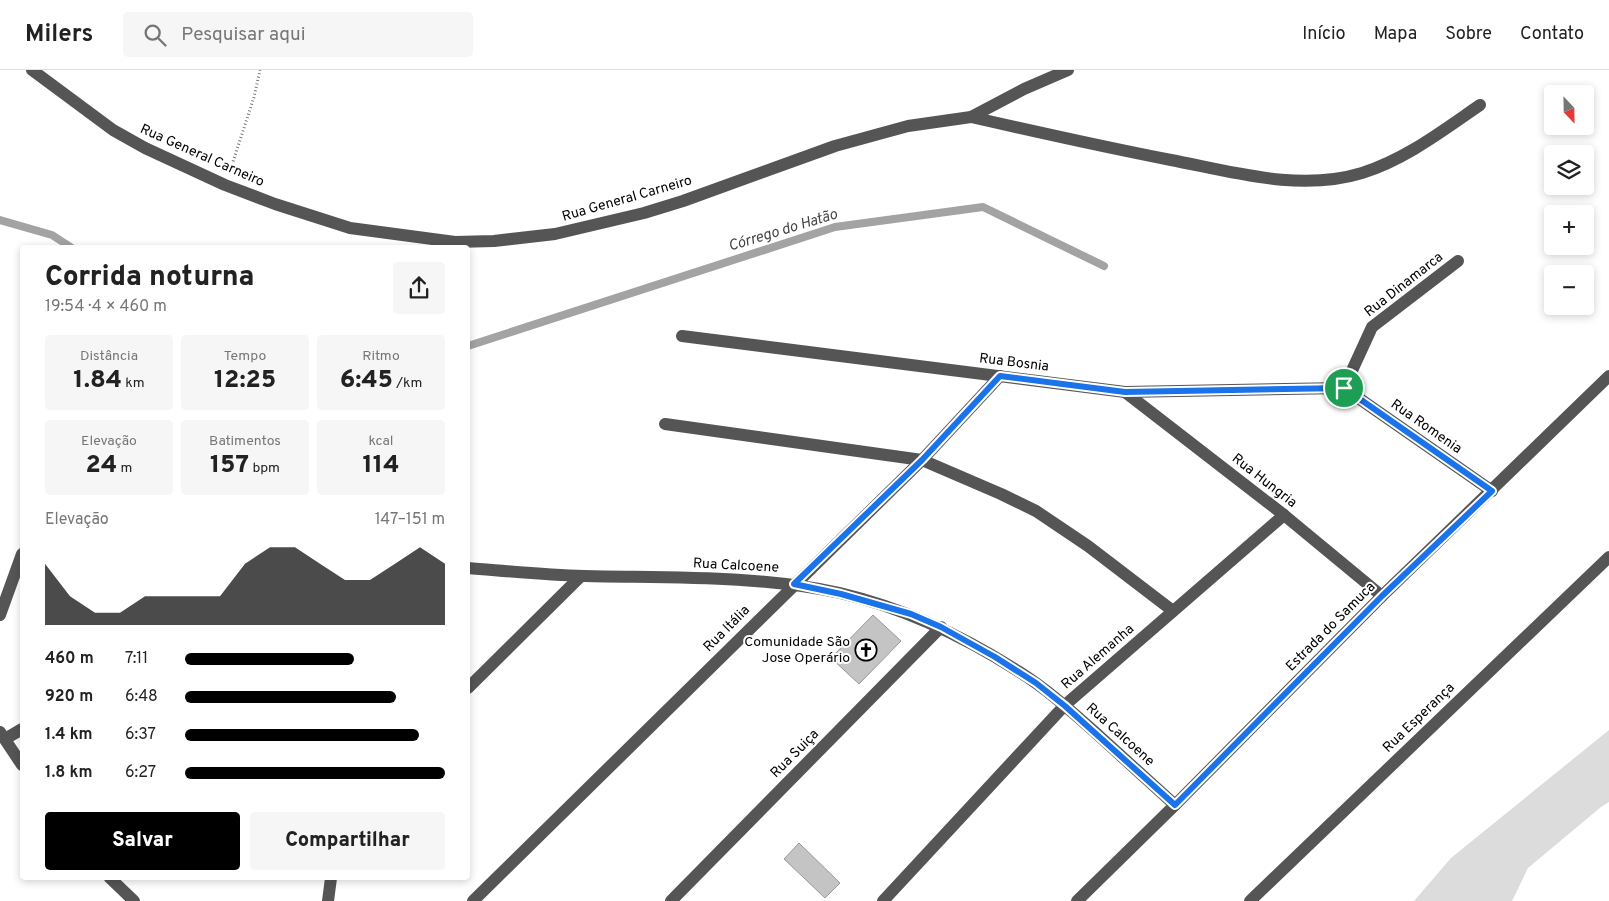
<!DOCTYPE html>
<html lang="pt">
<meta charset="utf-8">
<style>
:root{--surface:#fff;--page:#f6f6f6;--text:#222;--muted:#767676;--line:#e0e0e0;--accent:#000}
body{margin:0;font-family:Overpass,sans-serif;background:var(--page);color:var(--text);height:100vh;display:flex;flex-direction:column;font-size:19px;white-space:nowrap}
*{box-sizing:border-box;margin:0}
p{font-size:16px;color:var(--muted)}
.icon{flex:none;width:28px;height:28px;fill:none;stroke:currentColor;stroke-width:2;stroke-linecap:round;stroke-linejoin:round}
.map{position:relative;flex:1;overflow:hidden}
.sheet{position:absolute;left:20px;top:175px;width:450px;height:635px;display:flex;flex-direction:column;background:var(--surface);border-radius:5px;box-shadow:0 2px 8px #0003}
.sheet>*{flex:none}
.needle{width:32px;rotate:158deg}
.tools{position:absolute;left:1544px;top:15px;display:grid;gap:10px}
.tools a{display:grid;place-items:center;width:50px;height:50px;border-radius:5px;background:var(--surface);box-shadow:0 2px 8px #0003;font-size:25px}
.pin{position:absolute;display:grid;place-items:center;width:42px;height:42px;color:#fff;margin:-21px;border:2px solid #fff;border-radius:50%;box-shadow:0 1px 5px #0007}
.round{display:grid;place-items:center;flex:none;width:52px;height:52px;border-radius:5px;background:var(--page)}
.headline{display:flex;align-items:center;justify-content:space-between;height:85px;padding:0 25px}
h1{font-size:28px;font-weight:800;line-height:38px}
.metrics{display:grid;grid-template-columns:repeat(3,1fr);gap:8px;height:85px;padding:5px 25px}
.metrics div{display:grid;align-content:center;border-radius:5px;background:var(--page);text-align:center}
.metrics b{font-size:25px;font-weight:800}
.metrics small{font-size:14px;font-weight:400}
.metrics p{font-size:14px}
.chart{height:140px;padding:10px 25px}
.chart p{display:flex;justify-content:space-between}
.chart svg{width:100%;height:90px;margin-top:5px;fill:var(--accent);opacity:.7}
.action{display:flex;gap:10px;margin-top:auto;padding:10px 25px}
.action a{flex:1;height:58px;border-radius:5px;background:var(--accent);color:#fff;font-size:20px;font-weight:800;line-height:58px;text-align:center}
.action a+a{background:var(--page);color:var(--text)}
ul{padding:0 25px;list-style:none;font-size:16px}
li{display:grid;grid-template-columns:80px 60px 1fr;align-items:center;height:38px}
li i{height:12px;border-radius:6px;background:var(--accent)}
header{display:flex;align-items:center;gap:30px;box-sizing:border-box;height:70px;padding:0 25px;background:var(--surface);border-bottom:1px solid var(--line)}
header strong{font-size:24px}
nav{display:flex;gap:28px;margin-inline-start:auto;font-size:18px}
.search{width:350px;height:45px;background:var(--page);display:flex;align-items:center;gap:12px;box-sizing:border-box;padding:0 18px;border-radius:5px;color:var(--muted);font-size:19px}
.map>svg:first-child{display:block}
</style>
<header>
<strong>Milers</strong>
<div class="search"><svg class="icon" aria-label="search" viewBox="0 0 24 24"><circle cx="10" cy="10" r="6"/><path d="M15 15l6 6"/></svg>Pesquisar aqui</div>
<nav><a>Início</a><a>Mapa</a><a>Sobre</a><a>Contato</a></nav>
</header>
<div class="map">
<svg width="1609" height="831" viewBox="0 0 1609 831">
<rect width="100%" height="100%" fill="#fff"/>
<path fill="#dcdcdc" d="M1609,660V732L1601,737L1528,798L1512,831H1414L1451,788Z"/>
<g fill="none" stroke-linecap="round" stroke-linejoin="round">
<g stroke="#a3a3a3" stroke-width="8">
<path d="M0,150L52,165L72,178"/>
<path d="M468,276L835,157L983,137L1104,196"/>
</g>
</g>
<g fill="#c4c4c4" stroke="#999">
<path d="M873,545L901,571L859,614L831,588Z"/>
<path d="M799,773L840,813L825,828L784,789Z"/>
</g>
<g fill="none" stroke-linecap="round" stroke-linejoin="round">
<path stroke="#777" stroke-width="3" stroke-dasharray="1 2.5" stroke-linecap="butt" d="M231,98L254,27L260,0"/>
<g stroke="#555" stroke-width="12">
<path d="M32,0L113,60L145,78L225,115L275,134L350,158L455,172L494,171L555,164L644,143L683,131L835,76L908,56L971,47L1024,19L1068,0"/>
<path d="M971,47C1037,62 1104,77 1171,90C1233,102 1300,122 1362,103C1406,89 1442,61 1480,35"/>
<path d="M682,266L1125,322L1344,318"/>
<path d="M1344,318L1492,421"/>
<path d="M1344,318L1372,257L1458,191"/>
<path d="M1125,322L1284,445L1382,526"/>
<path d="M665,354L922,390L1001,424L1036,441L1088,476L1173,541"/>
<path d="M468,498C506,501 545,505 584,506C669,508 757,505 840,523C904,538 963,566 1018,601C1047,619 1072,642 1097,664C1123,688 1149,711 1175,735"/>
<path d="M0,545L22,484"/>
<path d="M468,618L581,506"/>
<path d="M0,662L22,695"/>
<path d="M5,669L22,659"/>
<path d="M110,808L134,831"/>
<path d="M328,831L331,808"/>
<path d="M473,831L922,390L1000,306"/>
<path d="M671,831L941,557"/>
<path d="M883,831L1065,635L1284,445"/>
<path d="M1077,831L1175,735L1382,526L1609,306"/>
<path d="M1250,831L1609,487"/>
</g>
</g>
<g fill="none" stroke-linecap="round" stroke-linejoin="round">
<g stroke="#fff" stroke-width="10">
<path id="route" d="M1000,306L1125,322L1344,318L1492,421L1382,526L1175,735L1065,636L1036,613L995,587L941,557L911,544L841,524L794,514L922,390Z"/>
</g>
<use href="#route" stroke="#1a73e8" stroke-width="6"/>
</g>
<defs>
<g id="church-ring" transform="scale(1.125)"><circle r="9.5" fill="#fff" stroke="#000" stroke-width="1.5"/><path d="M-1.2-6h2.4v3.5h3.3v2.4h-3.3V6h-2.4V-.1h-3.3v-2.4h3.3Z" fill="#000"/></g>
</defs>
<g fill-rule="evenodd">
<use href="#church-ring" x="866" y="580"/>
</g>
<g text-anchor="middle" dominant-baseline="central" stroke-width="4" stroke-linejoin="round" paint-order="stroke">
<g font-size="14" fill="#000" stroke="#fff">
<text transform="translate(202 86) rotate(24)">Rua General Carneiro</text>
<text transform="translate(627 129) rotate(-16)">Rua General Carneiro</text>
<text transform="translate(1404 215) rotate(-38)">Rua Dinamarca</text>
<text transform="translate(1014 293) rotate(7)">Rua Bosnia</text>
<text transform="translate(1426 357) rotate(35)">Rua Romenia</text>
<text transform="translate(1264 411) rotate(38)">Rua Hungria</text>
<text transform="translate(736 496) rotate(3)">Rua Calcoene</text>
<text transform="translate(1331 557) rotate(-45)">Estrada do Samuca</text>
<text transform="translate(727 559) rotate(-45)">Rua Itália</text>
<text transform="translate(1098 587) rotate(-41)">Rua Alemanha</text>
<text transform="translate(1419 648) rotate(-44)">Rua Esperança</text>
<text transform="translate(1120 665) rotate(42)">Rua Calcoene</text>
<text transform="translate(795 684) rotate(-45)">Rua Suiça</text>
</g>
<g font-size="14" fill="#000" stroke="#fff" text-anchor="end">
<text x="850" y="572">Comunidade São<tspan x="850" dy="16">Jose Operário</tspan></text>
</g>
<g font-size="15" font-style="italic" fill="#444" stroke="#fff">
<text transform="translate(783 161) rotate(-17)">Córrego do Hatão</text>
</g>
</g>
</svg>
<div class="tools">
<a><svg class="needle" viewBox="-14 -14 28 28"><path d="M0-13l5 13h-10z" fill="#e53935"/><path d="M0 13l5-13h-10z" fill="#767676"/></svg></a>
<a><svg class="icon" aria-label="layers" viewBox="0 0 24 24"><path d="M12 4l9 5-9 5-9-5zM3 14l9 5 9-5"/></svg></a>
<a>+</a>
<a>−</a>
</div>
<div class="pin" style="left:1344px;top:318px;background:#1e9e55"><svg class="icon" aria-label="arrive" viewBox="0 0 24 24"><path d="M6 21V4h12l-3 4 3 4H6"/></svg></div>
<section class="sheet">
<div class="headline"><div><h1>Corrida noturna</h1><p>19:54 · 4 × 460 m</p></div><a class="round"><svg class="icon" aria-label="share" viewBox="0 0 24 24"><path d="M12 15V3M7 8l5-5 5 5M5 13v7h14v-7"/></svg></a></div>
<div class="metrics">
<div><p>Distância</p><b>1.84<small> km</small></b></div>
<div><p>Tempo</p><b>12:25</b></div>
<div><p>Ritmo</p><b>6:45<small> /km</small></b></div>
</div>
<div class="metrics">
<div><p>Elevação</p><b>24<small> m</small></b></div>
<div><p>Batimentos</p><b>157<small> bpm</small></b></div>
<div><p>kcal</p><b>114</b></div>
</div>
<div class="chart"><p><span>Elevação</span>147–151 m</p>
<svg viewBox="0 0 160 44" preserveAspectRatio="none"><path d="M0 44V14L10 30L20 38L30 38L40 30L50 30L60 30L70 30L80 14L90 6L100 6L110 14L120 22L130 22L140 14L150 6L160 14V44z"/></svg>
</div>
<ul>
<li><b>460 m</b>7:11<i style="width:65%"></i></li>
<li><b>920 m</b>6:48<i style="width:81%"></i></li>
<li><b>1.4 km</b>6:37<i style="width:90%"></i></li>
<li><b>1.8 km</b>6:27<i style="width:100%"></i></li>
</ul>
<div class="action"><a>Salvar</a><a>Compartilhar</a></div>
</section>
</div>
